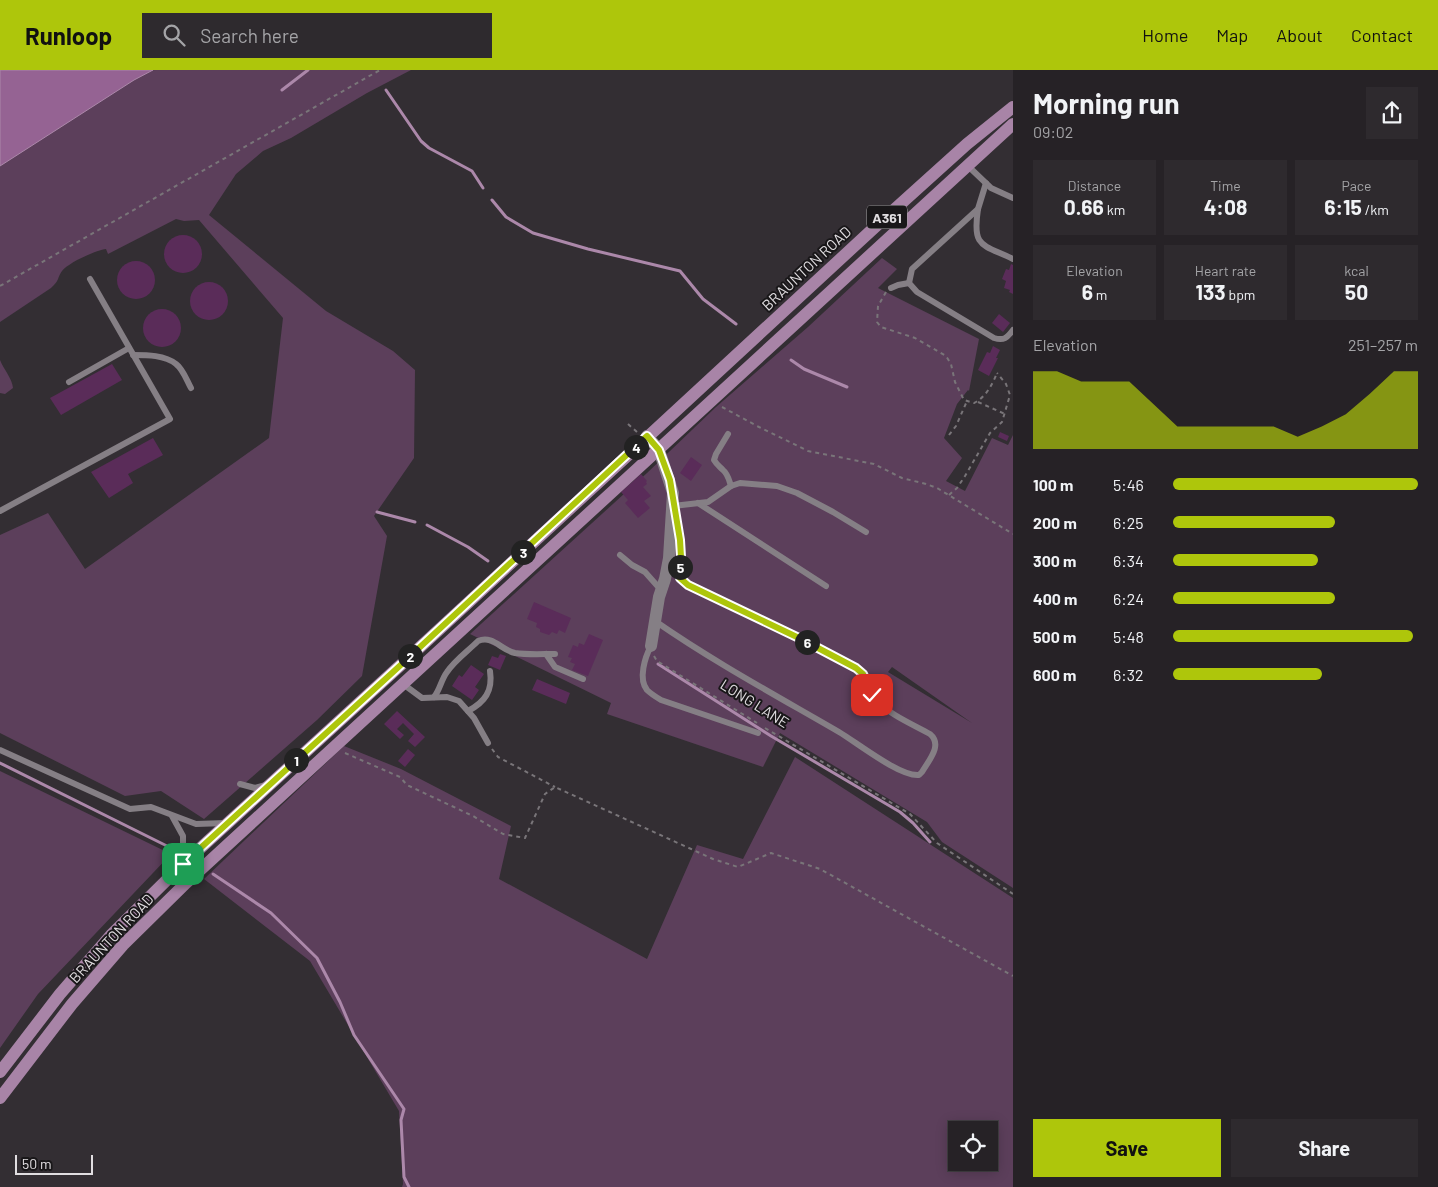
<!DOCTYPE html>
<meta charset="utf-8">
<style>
:root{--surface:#262226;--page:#2e2a2e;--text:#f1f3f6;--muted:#a4a4a7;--line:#423f43;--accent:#aec60b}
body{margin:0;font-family:Barlow,sans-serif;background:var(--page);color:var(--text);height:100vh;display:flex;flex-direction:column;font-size:19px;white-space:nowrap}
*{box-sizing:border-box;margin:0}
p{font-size:16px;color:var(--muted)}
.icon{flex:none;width:28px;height:28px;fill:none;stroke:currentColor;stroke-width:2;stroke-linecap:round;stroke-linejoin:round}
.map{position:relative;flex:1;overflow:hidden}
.details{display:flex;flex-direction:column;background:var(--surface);width:425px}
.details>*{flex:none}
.fabs{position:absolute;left:948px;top:1051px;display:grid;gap:10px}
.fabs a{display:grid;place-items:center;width:50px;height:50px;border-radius:0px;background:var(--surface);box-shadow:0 2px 12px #0003,0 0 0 1px var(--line);font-size:25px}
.scale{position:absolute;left:15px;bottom:12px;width:78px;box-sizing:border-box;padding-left:5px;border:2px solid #e1dee1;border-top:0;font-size:14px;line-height:18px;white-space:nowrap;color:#e1dee1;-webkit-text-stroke:4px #191719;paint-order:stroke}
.pin{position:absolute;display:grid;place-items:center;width:42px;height:42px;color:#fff;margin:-21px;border-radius:10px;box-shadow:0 2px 8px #0006}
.km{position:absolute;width:25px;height:25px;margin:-12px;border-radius:50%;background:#222;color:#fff;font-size:14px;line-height:25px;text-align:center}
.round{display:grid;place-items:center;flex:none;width:52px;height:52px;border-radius:0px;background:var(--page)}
.summary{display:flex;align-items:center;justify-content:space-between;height:85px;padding:0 20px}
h1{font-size:28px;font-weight:700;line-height:38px}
.stats{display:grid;grid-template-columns:repeat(3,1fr);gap:8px;height:85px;padding:5px 20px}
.stats div{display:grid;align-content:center;border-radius:0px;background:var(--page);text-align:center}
.stats b{font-size:21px;font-weight:700}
.stats small{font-size:14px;font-weight:400}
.stats p{font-size:14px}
.chart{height:140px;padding:10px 20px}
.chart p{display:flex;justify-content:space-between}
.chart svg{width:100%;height:90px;margin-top:5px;fill:var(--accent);opacity:.7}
.action{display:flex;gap:10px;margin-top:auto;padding:10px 20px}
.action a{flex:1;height:58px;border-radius:0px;background:var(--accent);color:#111;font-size:20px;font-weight:700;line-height:58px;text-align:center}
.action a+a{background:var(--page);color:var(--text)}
ul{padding:0 20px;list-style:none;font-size:16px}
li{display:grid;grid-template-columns:80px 60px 1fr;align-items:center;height:38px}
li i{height:12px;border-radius:6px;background:var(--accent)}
header{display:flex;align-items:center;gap:30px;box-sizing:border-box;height:70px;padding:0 25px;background:var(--accent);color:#111}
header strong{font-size:24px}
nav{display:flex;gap:28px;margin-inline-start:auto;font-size:18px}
.search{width:350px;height:45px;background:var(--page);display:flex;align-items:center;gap:12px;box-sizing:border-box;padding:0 18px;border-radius:0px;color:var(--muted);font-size:19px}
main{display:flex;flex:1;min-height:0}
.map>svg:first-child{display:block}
</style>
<header>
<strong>Runloop</strong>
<div class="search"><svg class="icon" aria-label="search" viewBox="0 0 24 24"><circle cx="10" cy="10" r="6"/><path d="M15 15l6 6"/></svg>Search here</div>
<nav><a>Home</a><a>Map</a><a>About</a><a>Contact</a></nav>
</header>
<main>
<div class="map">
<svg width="1013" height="1117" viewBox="0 0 1013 1117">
<rect width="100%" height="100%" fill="#332e33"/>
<g fill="#5c3f5b" fill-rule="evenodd">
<path d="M0,0H411L367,23L291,68L263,81L236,104L209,145L326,241L393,281L415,300L414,388L374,446L387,466L362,606L317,650L204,749L161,721L125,726L0,663V465L48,443L85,499L269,368L283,248L199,150L184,151L176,149L108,184L106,179C96,180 68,193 62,201C57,208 60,210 51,218L0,252Z"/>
<path d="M882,188L897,199L878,218L979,269L969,321L968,320L957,334L944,368L962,388L946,411L965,421L992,368L1008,375L1013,365V818L942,772L927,752L780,663L763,697L607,644L611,633L470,564L647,403L716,337L808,257ZM892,597L972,653L888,602Z"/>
<path d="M0,290C4,300 12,308 13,318L5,324L0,323Z"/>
<path d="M344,676L401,699L511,756L499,809L647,889L697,775L743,789L795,687L1013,828V1117H402L403,1114L399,1041L310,891L204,809ZM956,1060H989V1092H956Z"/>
<path d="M0,701L171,784L38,924L0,978Z"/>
</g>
<path fill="#956393" stroke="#ac88aa" d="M0,0H153L134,10L0,96Z"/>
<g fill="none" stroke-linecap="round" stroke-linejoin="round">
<g stroke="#ac88aa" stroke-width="3">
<path d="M282,20L308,0"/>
<path d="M386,20L421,71L429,78L472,101L483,118"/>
<path d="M492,130L506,147L533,163L588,179L680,201L703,229L736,254"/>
<path d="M791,290L804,299L847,317"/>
<path d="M377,442L415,452"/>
<path d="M427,455L468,477L488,491"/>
<path d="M658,594L771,666L900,742L913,753L930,772"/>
<path d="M0,693L171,778"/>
<path d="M213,804L271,843L317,888L340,932L354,965L404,1039L401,1050L404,1107L409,1117"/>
</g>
</g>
<g fill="#5a2c59">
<circle cx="183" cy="184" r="19"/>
<circle cx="136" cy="210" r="19"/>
<path d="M1011,194L1013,195V224L1009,222L1010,220L1004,218L1006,211L1002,209L1006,199L1009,200Z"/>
<circle cx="209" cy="231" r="19"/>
<circle cx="162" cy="258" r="19"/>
<path d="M999,244L1010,253L1003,262L992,253Z"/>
<path d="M993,276L1000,280L996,288H998L989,306L978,300L987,282L990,283Z"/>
<path d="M112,294L122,310L61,345L50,328Z"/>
<path d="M1000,362L1009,366L1007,371L998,367Z"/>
<path d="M153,368L163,385L128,404L133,413L109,428L91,402Z"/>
<path d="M691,387L702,395L691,411L680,403Z"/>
<path d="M641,404L647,411L646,412L647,414L643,417L651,426L644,431L650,438L638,448L625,433L628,430L621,422Z"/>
<path d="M534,532L571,548L565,563L559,560L557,564L552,562L549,565L540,562V559L536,557L537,553L527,549Z"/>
<path d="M589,564L603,570L588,606L572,600L575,594L570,592L572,588L568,587L573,575L578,577L579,573L584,575Z"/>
<path d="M500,584L506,586L500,600L488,595L492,586L498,588Z"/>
<path d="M471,595L484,604L475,617L479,620L472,630L452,616L459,605L462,607Z"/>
<path d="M537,609L570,623L566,634L532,620Z"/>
<path d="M397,641L425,667L415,677L408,671L414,664L403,653L397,659L404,665L400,669L384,654Z"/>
<path d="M408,679L415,685L405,697L398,691Z"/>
</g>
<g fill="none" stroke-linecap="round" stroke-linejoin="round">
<g stroke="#797579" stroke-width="2" stroke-dasharray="4 4" stroke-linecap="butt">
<path d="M0,216L380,0"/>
<path d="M886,222L878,236L877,252L881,257L915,268L946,286L951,294L955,312L964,330L974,333C986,327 992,315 997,303"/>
<path d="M978,332L1005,344"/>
<path d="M722,337L759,357L808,381L874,394L902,408L926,414L937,418L1013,464"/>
<path d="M628,354L637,362"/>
<path d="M949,365L956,356L967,331"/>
<path d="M949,425L957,418L965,406L990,363L1002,352L1010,325L1006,314L997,303"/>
<path d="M654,586L657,591L757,653"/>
<path d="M765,658L910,744L937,773L1013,824"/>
<path d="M492,679L498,687L555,717"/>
<path d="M345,683L400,707L407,715L473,746L503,764L525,768L545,724L555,717L713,789L738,797L771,783L820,799L1013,906"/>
</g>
<g stroke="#857f85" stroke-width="6">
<path d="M968,96L991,118L1013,128"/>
<path d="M986,113L978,139L912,199L909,213L917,222L994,268C1004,271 1007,268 1013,260"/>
<path d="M978,139C972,178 982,174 1013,189"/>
<path d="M891,218L898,215L909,213"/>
<path d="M133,285C147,285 165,285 176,294C183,299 187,311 191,318"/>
<path d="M69,312L129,278"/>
<path d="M728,364L716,384L714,390C717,395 719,396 723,400C728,404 729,410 731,416"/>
<path d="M698,433L826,516"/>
<path d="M673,437V436L708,432L731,416L740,413L777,416L797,423L833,442L866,462"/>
<path d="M0,441L170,349L90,209"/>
<path d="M620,485L632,495L645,502L661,520"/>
<path d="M655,551C714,592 777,626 839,662C856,672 900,707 919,705L922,702C929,690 943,675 930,664C912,654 890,645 876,630C866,620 870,609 856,598L799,568L688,515L680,508L681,487L676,449"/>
<path d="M651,576C645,587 638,609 647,620C651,624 656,627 661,630L758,663"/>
<path d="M546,584L555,597L583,609"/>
<path d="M403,614L422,628L447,627L459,631L474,648L488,673"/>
<path d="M434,627C440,620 441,610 447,602C455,590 468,581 478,571C493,565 501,580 515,583C527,585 542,584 555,584"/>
<path d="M468,641C485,632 493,621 490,601"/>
<path d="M0,680L130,739L151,737L196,754L226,753"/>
<path d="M240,714L255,718L266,715"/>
<path d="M172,746L183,766V792"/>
</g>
<path stroke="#857f85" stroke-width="12" d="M647,366L659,380L673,423L669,488L665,509L659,527L651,576"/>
<g stroke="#a884a7" stroke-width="12">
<path d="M0,1002L60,924L112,864L183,794L404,592L875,157L967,74L1013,37"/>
<path d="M0,1028L72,934L123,875L186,813L1013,54"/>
</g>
</g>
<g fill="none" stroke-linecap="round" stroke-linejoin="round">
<g stroke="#fff" stroke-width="10">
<path id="route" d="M183,794L404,592L647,366L659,380L670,410L680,470L681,487L680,508L688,515L799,568L856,598L863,604L872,625"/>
</g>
<use href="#route" stroke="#aec60b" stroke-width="6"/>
</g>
<g text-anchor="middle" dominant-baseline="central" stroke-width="4" stroke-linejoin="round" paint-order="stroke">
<rect fill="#191719" stroke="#a5a2a5" stroke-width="1" x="867" y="135.5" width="40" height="23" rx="4"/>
<g font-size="14" font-weight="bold" fill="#e1dee1">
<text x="887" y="147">A361</text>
</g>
<g font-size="15" fill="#e1dee1" stroke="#191719">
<text transform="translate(806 198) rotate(-43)">BRAUNTON ROAD</text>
<text transform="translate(755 633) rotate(32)">LONG LANE</text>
<text transform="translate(111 868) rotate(-47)">BRAUNTON ROAD</text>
</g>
</g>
</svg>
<div class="fabs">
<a><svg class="icon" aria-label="locate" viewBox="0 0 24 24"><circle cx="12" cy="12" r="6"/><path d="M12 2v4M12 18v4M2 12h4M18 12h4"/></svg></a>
</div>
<div class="scale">50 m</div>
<div class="pin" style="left:183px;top:794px;background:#1e9e55"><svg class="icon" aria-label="arrive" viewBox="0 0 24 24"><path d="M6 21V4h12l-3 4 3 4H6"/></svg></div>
<div class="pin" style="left:872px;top:625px;background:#d93025"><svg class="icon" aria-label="check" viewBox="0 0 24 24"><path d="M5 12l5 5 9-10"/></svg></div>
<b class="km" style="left:296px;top:690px">1</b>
<b class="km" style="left:410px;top:586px">2</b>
<b class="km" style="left:523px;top:482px">3</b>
<b class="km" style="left:636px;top:377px">4</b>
<b class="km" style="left:680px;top:497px">5</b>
<b class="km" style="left:807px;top:572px">6</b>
</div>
<section class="details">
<div class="summary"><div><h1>Morning run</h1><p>09:02</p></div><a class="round"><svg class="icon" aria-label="share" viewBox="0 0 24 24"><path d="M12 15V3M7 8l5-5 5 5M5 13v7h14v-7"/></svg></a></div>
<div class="stats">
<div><p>Distance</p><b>0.66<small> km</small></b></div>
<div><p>Time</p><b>4:08</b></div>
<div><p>Pace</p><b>6:15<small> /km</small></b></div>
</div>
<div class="stats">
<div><p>Elevation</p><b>6<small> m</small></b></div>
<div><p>Heart rate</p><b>133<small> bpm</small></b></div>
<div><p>kcal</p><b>50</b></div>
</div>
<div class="chart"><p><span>Elevation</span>251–257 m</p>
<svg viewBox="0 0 160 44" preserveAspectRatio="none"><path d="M0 44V6L10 6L20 11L30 11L40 11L50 22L60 33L70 33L80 33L90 33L100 33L110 38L120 33L130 27L140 17L150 6L160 6V44z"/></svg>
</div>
<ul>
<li><b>100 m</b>5:46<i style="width:100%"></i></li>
<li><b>200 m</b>6:25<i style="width:66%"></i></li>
<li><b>300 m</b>6:34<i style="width:59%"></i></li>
<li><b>400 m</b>6:24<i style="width:66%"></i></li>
<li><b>500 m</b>5:48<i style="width:98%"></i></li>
<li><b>600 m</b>6:32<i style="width:61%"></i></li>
</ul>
<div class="action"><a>Save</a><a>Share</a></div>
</section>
</main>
